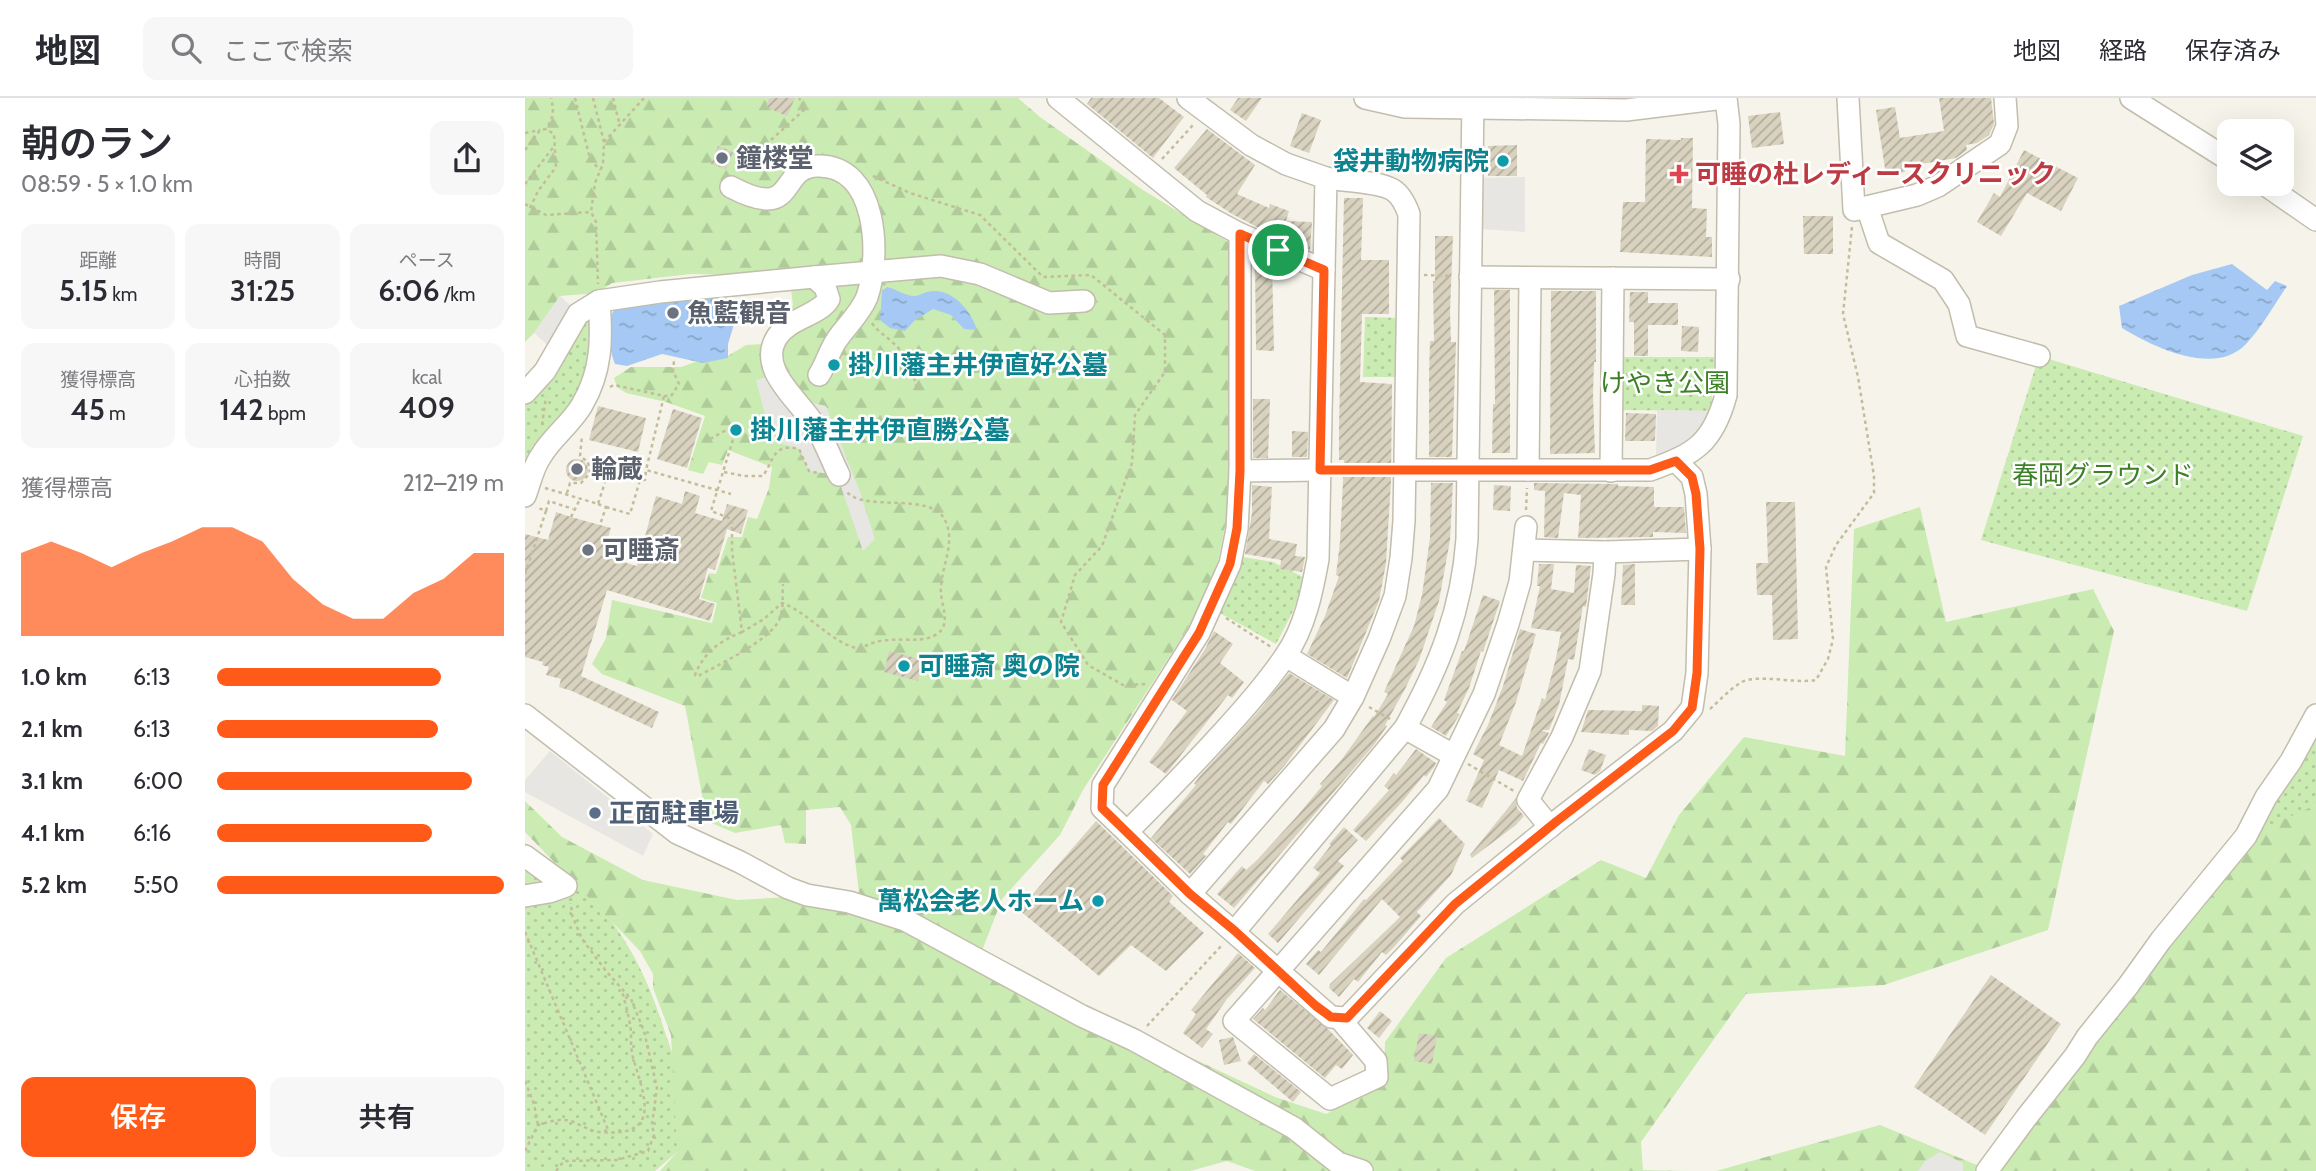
<!DOCTYPE html>
<html lang="ja">
<meta charset="utf-8">
<style>
:root{--surface:#fff;--page:#f7f7f7;--text:#2b2b33;--muted:#7c7c81;--line:#e1e1e2;--accent:#ff5a18}
body{margin:0;font-family:Cabin,"Noto Sans JP",sans-serif;background:var(--page);color:var(--text);height:100vh;display:flex;flex-direction:column;font-size:26px;white-space:nowrap}
*{box-sizing:border-box;margin:0}
p{font-size:23px;color:var(--muted)}
.icon{flex:none;width:38px;height:38px;fill:none;stroke:currentColor;stroke-width:2;stroke-linecap:round;stroke-linejoin:round}
.map{position:relative;flex:1;overflow:hidden}
.sheet{display:flex;flex-direction:column;background:var(--surface);width:525px}
.sheet>*{flex:none}
.fabs{position:absolute;left:1692px;top:21px;display:grid;gap:14px}
.fabs a{display:grid;place-items:center;width:77px;height:77px;border-radius:14px;background:var(--surface);box-shadow:0 7px 28px #0002;font-size:35px}
.pin{position:absolute;display:grid;place-items:center;width:60px;height:60px;color:#fff;margin:-30px;border:4px solid #fff;border-radius:50%;box-shadow:0 2px 7px #0007}
.round{display:grid;place-items:center;flex:none;width:74px;height:74px;border-radius:14px;background:var(--page)}
.overview{display:flex;align-items:center;justify-content:space-between;height:119px;padding:0 21px}
h1{font-size:38px;font-weight:600;line-height:52px}
.stats{display:grid;grid-template-columns:repeat(3,1fr);gap:10px;height:119px;padding:7px 21px}
.stats div{display:grid;align-content:center;border-radius:14px;background:var(--page);text-align:center}
.stats b{font-size:30px;font-weight:600}
.stats small{font-size:19px;font-weight:400}
.stats p{font-size:19px}
.chart{height:196px;padding:14px 21px}
.chart p{display:flex;justify-content:space-between}
.chart svg{width:100%;height:126px;margin-top:7px;fill:var(--accent);opacity:.7}
.cta{display:flex;gap:14px;margin-top:auto;padding:14px 21px}
.cta a{flex:1;height:80px;border-radius:14px;background:var(--accent);color:#fff;font-size:28px;font-weight:600;line-height:80px;text-align:center}
.cta a+a{background:var(--page);color:var(--text)}
ul{padding:0 21px;list-style:none;font-size:23px}
li{display:grid;grid-template-columns:112px 84px 1fr;align-items:center;height:52px}
li i{height:18px;border-radius:9px;background:var(--accent)}
header{display:flex;align-items:center;gap:42px;box-sizing:border-box;height:98px;padding:0 35px;background:var(--surface);border-bottom:2px solid var(--line)}
header strong{font-size:33px}
nav{display:flex;gap:38px;margin-inline-start:auto;font-size:24px}
.search{width:490px;height:63px;background:var(--page);display:flex;align-items:center;gap:18px;box-sizing:border-box;padding:0 24px;border-radius:14px;color:var(--muted);font-size:26px}
main{display:flex;flex:1;min-height:0}
.map>svg:first-child{display:block}
</style>
<header>
<strong>地図</strong>
<div class="search"><svg class="icon" aria-label="search" viewBox="0 0 24 24"><circle cx="10" cy="10" r="6"/><path d="M15 15l6 6"/></svg>ここで検索</div>
<nav><a>地図</a><a>経路</a><a>保存済み</a></nav>
</header>
<main>
<section class="sheet">
<div class="overview"><div><h1>朝のラン</h1><p>08:59 · 5 × 1.0 km</p></div><a class="round"><svg class="icon" aria-label="share" viewBox="0 0 24 24"><path d="M12 15V3M7 8l5-5 5 5M5 13v7h14v-7"/></svg></a></div>
<div class="stats">
<div><p>距離</p><b>5.15<small> km</small></b></div>
<div><p>時間</p><b>31:25</b></div>
<div><p>ペース</p><b>6:06<small> /km</small></b></div>
</div>
<div class="stats">
<div><p>獲得標高</p><b>45<small> m</small></b></div>
<div><p>心拍数</p><b>142<small> bpm</small></b></div>
<div><p>kcal</p><b>409</b></div>
</div>
<div class="chart"><p><span>獲得標高</span>212–219 m</p>
<svg viewBox="0 0 160 44" preserveAspectRatio="none"><path d="M0 44V15L10 11L20 15L30 20L40 15L50 11L60 6L70 6L80 11L90 24L100 33L110 38L120 38L130 29L140 24L150 15L160 15V44z"/></svg>
</div>
<ul>
<li><b>1.0 km</b>6:13<i style="width:78%"></i></li>
<li><b>2.1 km</b>6:13<i style="width:77%"></i></li>
<li><b>3.1 km</b>6:00<i style="width:89%"></i></li>
<li><b>4.1 km</b>6:16<i style="width:75%"></i></li>
<li><b>5.2 km</b>5:50<i style="width:100%"></i></li>
</ul>
<div class="cta"><a>保存</a><a>共有</a></div>
</section>
<div class="map">
<svg width="1791" height="1073" viewBox="0 0 1791 1073">
<defs>
<pattern id="green-dots" width="8" height="8" patternUnits="userSpaceOnUse" patternTransform="scale(1.75)"><rect width="8" height="8" fill="#caebb2"/><path d="M2 2h.1M6 6h.1" fill="none" stroke="#afcb9a" stroke-width="1.8" stroke-linecap="round"/></pattern>
<pattern id="forest-firs" width="22" height="20" patternUnits="userSpaceOnUse" patternTransform="scale(1.75)"><rect width="22" height="20" fill="#caebb2"/><path d="M5 1l3.5 6h-7zM16 11l3.5 6h-7z" fill="#afcb9a"/></pattern>
<pattern id="water-ripples" width="26" height="14" patternUnits="userSpaceOnUse" patternTransform="scale(1.75)"><rect width="26" height="14" fill="#a5c9f4"/><path d="M2 4q2-2 4 0t4 0M15 11q2-2 4 0t4 0" fill="none" stroke="#88a5c7"/></pattern>
<pattern id="building-hatch" width="6" height="6" patternUnits="userSpaceOnUse" patternTransform="scale(1.75)"><rect width="6" height="6" fill="#d8d2bf"/><path d="M-1 1l2-2M0 6l6-6M5 7l2-2" fill="none" stroke="#b1ac9c"/></pattern>
</defs>
<rect width="100%" height="100%" fill="#f6f4ea"/>
<g fill="url(#green-dots)">
<path d="M70,213L60,286L0,373V303L52,224Z"/>
<path d="M840,219L881,220V279H838Z"/>
<path d="M1514,258L1778,338L1722,513L1456,442Z"/>
<path d="M1093,259H1190L1186,313L1093,312Z"/>
<path d="M712,458L748,464L780,480L768,513L751,546L695,515Z"/>
<path d="M1791,617V707L1716,745Z"/>
<path d="M0,745C72,790 113,848 138,928C142,941 148,955 151,969C155,993 152,1029 152,1054L130,1073H0Z"/>
</g>
<g fill="url(#forest-firs)">
<path d="M0,0H493L515,19L618,92L708,147L706,341L703,414L693,463L674,513L558,692L535,737L477,801L453,863L590,933L669,961L750,999L801,1016L859,987L860,944L921,860L1076,762L1121,780L1154,717L1219,639L1320,658L1329,431L1395,409L1421,524L1568,491L1589,533L1523,832L1359,887L1221,896L1116,1044L1118,1072L1163,1073H730L702,1063L665,1073H135L152,1054L146,937L128,890V876L115,853L0,734V703L37,739L118,782L212,802L334,795L326,727L315,709L281,712V746L260,745L256,727L210,735L182,723L160,608L77,576L67,566L81,540L87,502L187,525L192,505L176,500L184,475L191,476L203,439H217L223,419L232,421L244,390L247,369L203,352L197,367L184,364L178,376L163,372L180,318L141,304L101,295L92,289L89,280L106,269H156L184,259H201L221,247L238,246L256,219L268,207L265,184L287,179L252,172L210,177L166,176L87,185L73,195L35,198L9,235L0,244Z"/>
<path d="M1791,707V1073H1191L1355,1027L1464,1072L1721,738Z"/>
</g>
<g fill="#e7e6e2">
<path d="M1000,79V134L954,131L953,80Z"/>
<path d="M35,198L49,211L27,251L9,235Z"/>
<path d="M265,274L279,303L301,308L335,394L350,441L338,453L312,377L284,373L274,351L256,345L241,320L231,282Z"/>
<path d="M1132,312L1186,313L1180,327L1163,344L1131,359Z"/>
<path d="M25,653L128,736L118,758L0,694V682Z"/>
<path d="M1415,1054L1438,1065V1073H1393L1400,1063Z"/>
</g>
<g fill="url(#water-ripples)">
<path d="M1707,166L1742,192L1750,183L1762,188C1749,207 1737,229 1721,246C1690,279 1628,249 1597,230L1594,208L1667,177Z"/>
<path d="M362,189C371,191 379,197 388,198C396,198 402,192 410,193C429,193 447,214 452,232L439,231L426,217L408,211L390,222L380,233L365,230L355,222L357,193Z"/>
<path d="M199,200L244,207L243,215L220,217L210,223L203,246V260L178,265L137,256L102,268L90,266C84,252 78,214 96,206C101,205 108,205 113,204C142,201 170,202 199,200Z"/>
</g>
<g fill="url(#building-hatch)">
<path d="M244,0H270L262,18L241,9Z"/>
<path d="M566,0H634L659,19L628,60L562,6Z"/>
<path d="M713,0H737L721,23L705,12Z"/>
<path d="M1414,0H1466L1469,26L1464,37L1452,45L1441,47L1442,52L1431,60L1379,69L1380,74L1361,77L1351,12L1370,9L1375,40L1419,33Z"/>
<path d="M1255,14L1259,46L1227,50L1223,18Z"/>
<path d="M777,15L796,22L784,55L765,48Z"/>
<path d="M682,31L730,67L712,96L744,110L745,106L764,113L761,123L787,124L785,152L770,145V142L734,130L707,116L681,99L682,97L649,70Z"/>
<path d="M1156,40H1168L1167,110L1182,111L1181,139H1187V159L1095,154L1098,104H1120L1121,41L1156,42Z"/>
<path d="M992,47V78H963V48Z"/>
<path d="M193,48L208,54L201,71L186,66Z"/>
<path d="M1499,52L1553,80L1536,113L1502,95L1476,138L1452,124L1469,95L1475,99Z"/>
<path d="M819,100H838L836,162H864V216H837L835,284L867,286L866,383L861,465L854,503L822,580L782,556L800,518L814,478L811,477L815,444L819,362H814V329Z"/>
<path d="M1278,118H1308V156H1279Z"/>
<path d="M910,138H928L925,214L926,244H931L927,359H904V277L905,243H909L908,183H910Z"/>
<path d="M730,163L747,164L749,253L731,252Z"/>
<path d="M969,192H985V355H967L968,306H970Z"/>
<path d="M1026,193H1071V264H1069L1068,296L1070,355L1025,356Z"/>
<path d="M1105,194H1123V205H1153V227H1123V258H1109V224H1104Z"/>
<path d="M1157,228L1174,229L1173,254L1156,253Z"/>
<path d="M728,301H745L743,360H728Z"/>
<path d="M73,308L121,320L113,354L64,342Z"/>
<path d="M148,311L177,320L162,370L132,361Z"/>
<path d="M1101,315L1131,316L1130,343H1100Z"/>
<path d="M767,333L783,334L782,359H767Z"/>
<circle cx="52" cy="372" r="11"/>
<path d="M906,385H928L925,442L914,503L894,562L880,591L860,627L862,628L849,647L709,810L692,796L717,768L721,772L732,762L773,717L797,688L795,686L817,661L848,618L849,619L863,596L859,594L889,528L897,497L905,440Z"/>
<path d="M1009,385L1093,386V388L1129,389V409H1159L1161,435L1128,434V439L1053,440L1056,397L1039,395L1033,440L1019,439L1020,393L1009,392Z"/>
<path d="M727,387L747,389L744,441L772,446L770,458L780,459L777,474L755,471L756,462L720,456L727,415Z"/>
<path d="M969,387L986,388L985,413L968,412Z"/>
<path d="M160,393L175,398L170,415L197,423L202,406L223,412L216,436L202,431L190,472L183,470L174,501L190,506L185,523L82,492L56,578L134,614L127,630L47,593L34,589L36,581L21,577L24,569L17,567L18,564L0,559V436L23,442L31,414L46,419L86,430L77,458L112,468L131,398L157,406Z"/>
<path d="M1241,404H1270L1273,541L1248,542L1247,497H1232L1231,465H1243Z"/>
<path d="M1014,466H1029L1026,491L1049,495L1051,467L1066,468L1061,509L1058,508L1049,562L1043,561L1034,607L1024,632H1016L1024,635L1018,646L1016,645L998,683L974,672L957,710L941,703L959,662L948,656L963,627L978,588L995,531L1011,536L991,604L974,647L997,658L1017,600L1020,602L1031,560L1036,534L1006,530L1015,488H1012Z"/>
<path d="M1110,466V507H1096L1098,467Z"/>
<path d="M958,497L975,503L958,554L956,553L944,590L932,615L935,616L921,638L906,629L922,604L919,602L937,553H939Z"/>
<path d="M689,533L708,546L695,565L719,584L707,600L703,597L641,676L624,664L662,613L647,602L680,551Z"/>
<path d="M364,553L398,562L393,583L359,574Z"/>
<path d="M764,575L809,602L760,667L743,686L739,683L706,726L703,724L678,756L681,758L665,776L626,740L671,687L669,686L674,679L733,614Z"/>
<path d="M1117,607L1134,608L1133,628L1127,633L1104,632V637L1056,634L1063,612L1117,613Z"/>
<path d="M891,651L911,665L909,669L901,679L899,677L878,703L841,743L828,732L864,692L859,688L869,675L871,677Z"/>
<path d="M1064,651L1081,657L1075,673L1070,677L1056,672Z"/>
<path d="M991,700L992,710L999,718L991,727L947,760L945,757Z"/>
<path d="M914,720L940,746L926,777L892,814L896,818L870,848L861,857L857,854L833,884L829,881L814,899L804,890L805,886L875,819L857,801L794,877L781,866L793,852L796,854L839,801L841,802L878,763L875,760Z"/>
<path d="M571,723L648,798L644,804L679,835L641,873L606,847L574,878L494,812Z"/>
<path d="M819,729L833,742L813,763L819,768L753,845L743,836L795,775L788,770L806,747L804,746Z"/>
<path d="M713,855L730,870L702,901L681,931L688,936L677,950L658,935L671,916L666,912Z"/>
<path d="M1466,877L1536,926L1460,1037L1389,989Z"/>
<path d="M755,892L803,931L828,957L817,971L811,967L800,980L728,921L738,910L740,912Z"/>
<path d="M855,913L867,923L854,940L842,930Z"/>
<path d="M894,935L912,938L907,966L889,963Z"/>
<path d="M708,939L716,963L699,967L694,942Z"/>
<path d="M729,956L776,994L768,1004L722,965Z"/>
</g>
<g fill="none" stroke-linecap="round" stroke-linejoin="round">
<g stroke="#c2bdac" stroke-width="24">
<g id="minor">
<path d="M533,0L672,113L715,136L799,172L793,461C787,494 780,529 761,557C743,584 721,609 699,633C668,667 635,701 602,734L665,796L806,919L822,920L930,806L1032,723L1148,633L1167,610L1172,575L1175,451L1171,396L1167,379L1151,363"/>
<path d="M663,0L726,47L761,66L801,80L799,172"/>
<path d="M840,0L880,9L1101,12L1199,0"/>
<path d="M1323,0L1329,112L1392,97L1413,88L1475,46L1482,28L1480,0"/>
<path d="M1606,0L1704,62"/>
<path d="M1739,86L1791,122"/>
<path d="M206,89C274,125 252,69 292,68C353,66 356,158 342,199C335,216 321,228 311,243C304,254 301,266 294,277"/>
<path d="M1342,109L1354,145L1418,182L1434,206L1442,238L1514,258"/>
<path d="M289,179L416,168L455,176L524,205L559,203"/>
<path d="M945,179L1204,181"/>
<path d="M0,295L20,273L53,216L74,203L135,194L289,179L300,189L304,201C295,217 264,220 252,239C231,272 276,303 290,328C300,343 306,361 314,377"/>
<path d="M879,372H1125C1170,356 1188,345 1201,297L1204,26L1201,0"/>
<path d="M1003,372L1005,180"/>
<path d="M715,373L795,372"/>
<path d="M1086,373L1088,180"/>
<path d="M0,398C5,385 8,369 16,358C27,339 46,326 57,307C77,273 77,241 74,203"/>
<path d="M999,452L1080,454L1175,451"/>
<path d="M761,558L828,599"/>
<path d="M0,617L152,735L215,764L263,790L282,797L324,804L380,822L557,918L609,942L769,1030L813,1065L837,1073"/>
<path d="M880,630L928,657"/>
<path d="M1025,729L1003,702L1037,639L1065,573L1079,476L1080,454"/>
<path d="M602,734L577,710L578,687L674,535L705,466L712,431L715,373V136"/>
<path d="M0,758L41,788L24,794L0,798"/>
<path d="M665,796L809,631L828,599L854,541L870,498L876,460L879,423L884,116C881,108 876,97 868,92C854,83 819,83 801,80"/>
<path d="M710,833L880,630C914,569 937,512 942,441L948,0"/>
<path d="M814,920L851,963L852,979L805,1001L709,923L913,691L959,596L983,526L995,484L1001,429"/>
<path d="M1462,1073L1501,1020L1550,958L1562,939L1603,888L1636,842L1721,738L1741,699L1766,663L1791,617"/>
</g>
</g>
<g stroke="#c4bc9d" stroke-width="2.5" stroke-dasharray="3.5 3.5" stroke-linecap="butt">
<path d="M50,0L65,61L75,72"/>
<path d="M68,0L79,44L78,66L70,85L66,114L71,124L73,186"/>
<path d="M88,0L95,28"/>
<path d="M0,35L15,32"/>
<path d="M246,42L280,11L274,0"/>
<path d="M79,44L119,0"/>
<path d="M0,52L15,32L21,31C29,19 29,13 26,0"/>
<path d="M637,61L668,27"/>
<path d="M348,78L385,95L455,117L518,179L566,177L640,237V274L610,317L607,365L577,448L550,477L536,524L563,567L598,587L622,586"/>
<path d="M0,86L30,47"/>
<path d="M0,106L21,117L66,114"/>
<path d="M5,110L13,93L31,69L29,36L21,31"/>
<path d="M899,177L927,178"/>
<path d="M347,225C353,234 360,237 367,244C382,256 388,275 393,293"/>
<path d="M85,289L89,287L139,298L121,372"/>
<path d="M139,298H146L154,286L148,273L149,263"/>
<path d="M17,327L21,299"/>
<path d="M210,335L186,413L207,421V452L217,534L239,521L257,505C285,515 305,545 335,551C363,533 393,549 412,536C426,527 417,509 416,496C414,471 432,447 420,422C406,393 338,415 321,393"/>
<path d="M185,341L205,330"/>
<path d="M813,372H862"/>
<path d="M199,374L219,378H238C250,360 248,345 274,351L284,373L293,375"/>
<path d="M20,390L73,406L84,372L115,382"/>
<path d="M42,395L45,385H56L65,375L63,364L55,358L57,338"/>
<path d="M73,406L81,409L75,427"/>
<path d="M81,409L105,416L115,382H120L121,372L206,396"/>
<path d="M1001,412L1002,390"/>
<path d="M21,413L24,403L48,411"/>
<path d="M46,419L55,401"/>
<path d="M0,476L21,413L11,409"/>
<path d="M701,520L746,549"/>
<path d="M217,534C195,543 179,554 170,577L173,578C193,567 248,541 255,520C259,510 257,497 258,486"/>
<path d="M844,609L865,621"/>
<path d="M1185,611C1195,602 1204,592 1215,585C1231,575 1268,586 1291,582L1303,561L1308,541L1301,469L1311,447L1349,395V378L1333,279L1318,216L1327,129"/>
<path d="M943,666L989,693"/>
<path d="M0,834L84,1034"/>
<path d="M622,928L698,846"/>
<path d="M0,983L9,1006L13,1027"/>
<path d="M0,1053L13,1027C21,1025 31,1021 40,1022C52,1023 62,1033 75,1034C140,1040 118,996 107,956C106,949 106,942 106,935C105,920 100,906 97,892"/>
<path d="M31,1073L39,1063L92,1062L123,1053L129,1037L127,1026L132,990L119,933L106,901L81,873L57,841L47,817L46,805"/>
</g>
<use href="#minor" stroke="#fff" stroke-width="21"/>
</g>
<g fill="none" stroke-linecap="round" stroke-linejoin="round">
<g stroke="#fff" stroke-width="14">
<path id="route" d="M715,136L799,172L795,372H1125L1151,363L1167,379L1171,396L1175,451L1172,575L1167,610L1148,633L1032,723L930,806L822,920L806,919L791,908L710,833L665,796L577,710L578,687L674,535L705,466L712,430L715,373Z"/>
</g>
<use href="#route" stroke="#ff5a18" stroke-width="9"/>
</g>
<g fill="#6b7280" stroke="#fff" stroke-width="2.5">
<circle cx="197" cy="60" r="7"/>
<circle cx="148" cy="215" r="7"/>
<circle cx="52" cy="371" r="7"/>
<circle cx="63" cy="452" r="7"/>
</g>
<g fill="#0f9aa8" stroke="#fff" stroke-width="2.5">
<circle cx="978" cy="63" r="7"/>
<circle cx="309" cy="267" r="7"/>
<circle cx="211" cy="332" r="7"/>
<circle cx="379" cy="568" r="7"/>
<circle cx="573" cy="803" r="7"/>
</g>
<path fill="#e0444e" stroke="#fff" stroke-width="2.5" d="M1150.5 65.5h7v7h7v7h-7v7h-7v-7h-7v-7h7z"/>
<circle fill="#5c6f8a" stroke="#fff" stroke-width="2.5" cx="70" cy="715" r="7"/>
<g text-anchor="middle" dominant-baseline="central" stroke-width="5" stroke-linejoin="round" paint-order="stroke">
<g font-size="26" font-weight="bold" fill="#5b616d" stroke="#fff" text-anchor="start">
<text x="211" y="60">鐘楼堂</text>
<text x="162" y="215">魚藍観音</text>
<text x="66" y="371">輪蔵</text>
<text x="77" y="452">可睡斎</text>
</g>
<g font-size="26" font-weight="bold" fill="#0d838f" stroke="#fff" text-anchor="start">
<text x="964" y="63" text-anchor="end">袋井動物病院</text>
<text x="323" y="267">掛川藩主井伊直好公墓</text>
<text x="225" y="332">掛川藩主井伊直勝公墓</text>
<text x="393" y="568">可睡斎 奥の院</text>
<text x="559" y="803" text-anchor="end">萬松会老人ホーム</text>
</g>
<g font-size="26" font-weight="bold" fill="#be3a42" stroke="#fff" text-anchor="start">
<text x="1170" y="76">可睡の杜レディースクリニック</text>
</g>
<g font-size="26" fill="#3d8027" stroke="#fff">
<text x="1140" y="285">けやき公園</text>
<text x="1578" y="377">春岡グラウンド</text>
</g>
<g font-size="26" font-weight="bold" fill="#4e5e75" stroke="#fff" text-anchor="start">
<text x="84" y="715">正面駐車場</text>
</g>
</g>
</svg>
<div class="fabs">
<a><svg class="icon" aria-label="layers" viewBox="0 0 24 24"><path d="M12 4l9 5-9 5-9-5zM3 14l9 5 9-5"/></svg></a>
</div>
<div class="pin" style="left:753px;top:152px;background:#1e9e55"><svg class="icon" aria-label="arrive" viewBox="0 0 24 24"><path d="M6 21V4h12l-3 4 3 4H6"/></svg></div>
</div>
</main>
